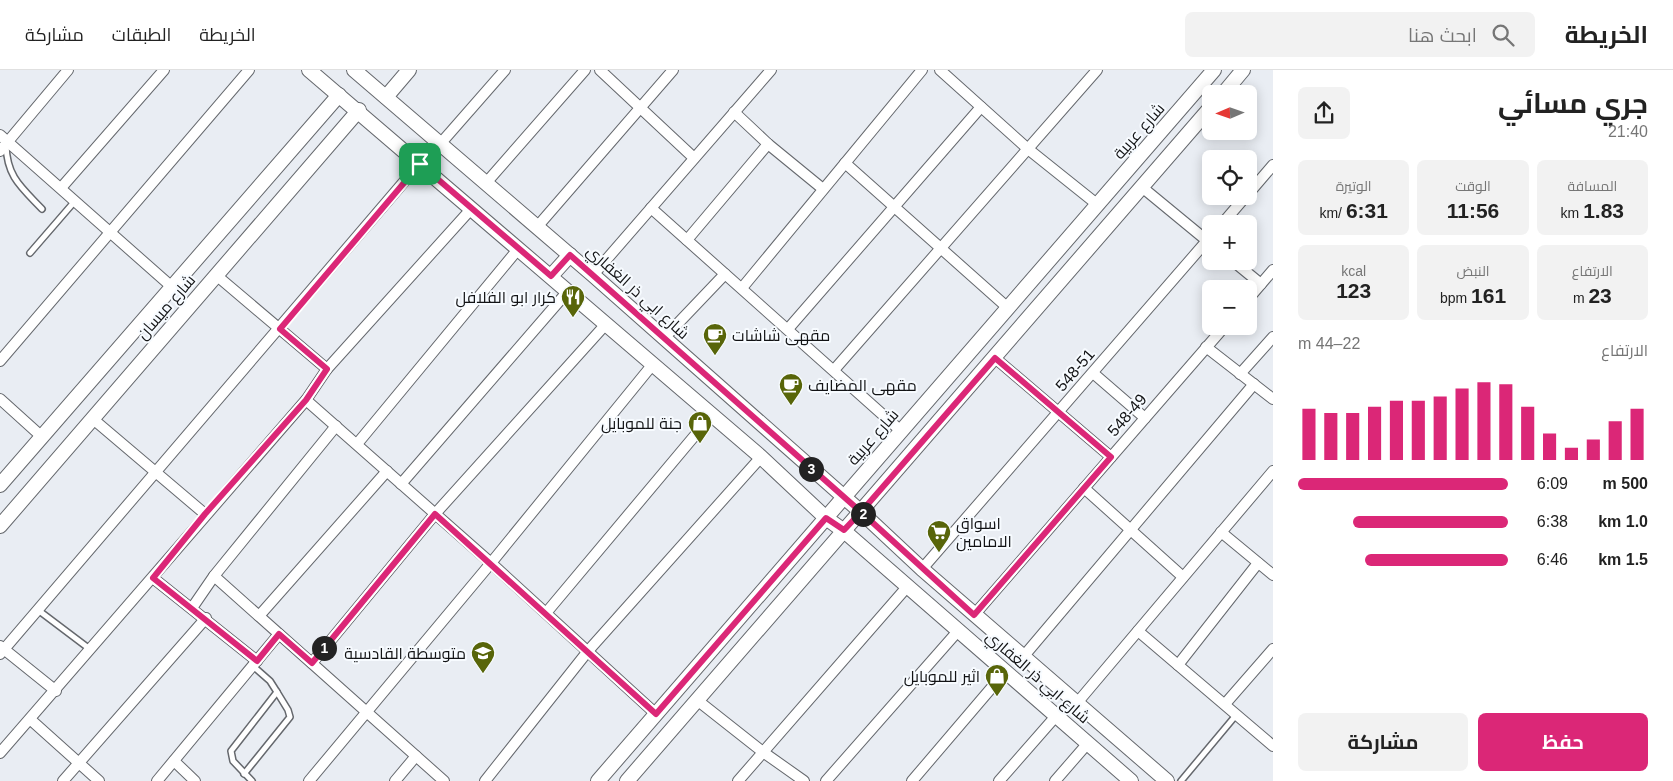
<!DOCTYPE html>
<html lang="ar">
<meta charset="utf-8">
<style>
:root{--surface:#fff;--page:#f2f2f2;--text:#222;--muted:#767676;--line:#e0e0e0;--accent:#db2777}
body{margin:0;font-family:Arial,Cairo,sans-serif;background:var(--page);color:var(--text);direction:rtl;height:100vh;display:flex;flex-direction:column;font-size:19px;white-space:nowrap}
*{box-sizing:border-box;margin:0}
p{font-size:16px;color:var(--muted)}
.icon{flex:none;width:28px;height:28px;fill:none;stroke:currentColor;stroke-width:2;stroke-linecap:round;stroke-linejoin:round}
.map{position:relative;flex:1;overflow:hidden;direction:ltr}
.side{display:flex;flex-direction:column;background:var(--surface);width:400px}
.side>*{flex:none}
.needle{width:32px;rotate:268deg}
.tools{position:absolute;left:1202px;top:15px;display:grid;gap:10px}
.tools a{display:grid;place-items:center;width:55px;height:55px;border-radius:8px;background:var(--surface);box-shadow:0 2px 12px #0003;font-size:25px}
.pin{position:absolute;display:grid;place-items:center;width:42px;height:42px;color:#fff;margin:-21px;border-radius:10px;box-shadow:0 2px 8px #0006}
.km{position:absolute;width:25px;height:25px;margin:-12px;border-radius:50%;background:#222;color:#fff;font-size:14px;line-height:25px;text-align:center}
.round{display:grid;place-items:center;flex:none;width:52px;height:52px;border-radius:8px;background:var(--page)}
.summary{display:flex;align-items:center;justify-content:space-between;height:85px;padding:0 25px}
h1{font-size:28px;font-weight:700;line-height:38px}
.metrics{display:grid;grid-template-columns:repeat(3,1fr);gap:8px;height:85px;padding:5px 25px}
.metrics div{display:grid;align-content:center;border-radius:8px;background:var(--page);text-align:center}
.metrics b{font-size:21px;font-weight:700}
.metrics small{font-size:14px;font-weight:400}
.metrics p{font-size:14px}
.chart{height:140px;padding:10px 25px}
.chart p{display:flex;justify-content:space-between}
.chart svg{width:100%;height:90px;margin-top:5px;stroke:var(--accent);stroke-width:6}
.primary-button{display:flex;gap:10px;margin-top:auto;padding:10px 25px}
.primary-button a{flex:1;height:58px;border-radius:8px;background:var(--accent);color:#fff;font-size:20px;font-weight:700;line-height:58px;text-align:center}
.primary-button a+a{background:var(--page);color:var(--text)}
ul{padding:0 25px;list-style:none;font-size:16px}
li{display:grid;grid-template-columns:80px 60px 1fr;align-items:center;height:38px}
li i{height:12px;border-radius:6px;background:var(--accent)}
header{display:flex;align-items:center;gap:30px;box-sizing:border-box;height:70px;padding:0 25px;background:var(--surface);border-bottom:1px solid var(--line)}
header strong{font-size:24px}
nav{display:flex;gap:28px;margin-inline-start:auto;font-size:18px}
.search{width:350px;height:45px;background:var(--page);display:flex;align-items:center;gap:12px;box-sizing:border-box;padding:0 18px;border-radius:8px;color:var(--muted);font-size:19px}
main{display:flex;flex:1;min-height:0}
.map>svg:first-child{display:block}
</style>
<header>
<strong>الخريطة</strong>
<div class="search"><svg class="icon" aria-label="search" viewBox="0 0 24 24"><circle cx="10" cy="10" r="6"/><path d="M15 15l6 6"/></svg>ابحث هنا</div>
<nav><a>الخريطة</a><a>الطبقات</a><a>مشاركة</a></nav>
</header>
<main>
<section class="side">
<div class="summary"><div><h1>جري مسائي</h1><p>21:40</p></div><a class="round"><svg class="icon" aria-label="share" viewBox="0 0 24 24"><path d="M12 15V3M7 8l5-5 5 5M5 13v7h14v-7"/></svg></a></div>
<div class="metrics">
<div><p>المسافة</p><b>1.83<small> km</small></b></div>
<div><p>الوقت</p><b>11:56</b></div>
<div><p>الوتيرة</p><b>6:31<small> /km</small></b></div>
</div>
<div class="metrics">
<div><p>الارتفاع</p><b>23<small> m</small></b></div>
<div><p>النبض</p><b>161<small> bpm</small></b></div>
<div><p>kcal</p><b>123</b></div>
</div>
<div class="chart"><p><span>الارتفاع</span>22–44 m</p>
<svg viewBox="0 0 160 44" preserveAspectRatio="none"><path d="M5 44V19M15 44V21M25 44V21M35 44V18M45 44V15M55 44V15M65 44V13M75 44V9M85 44V6M95 44V7M105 44V18M115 44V31M125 44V38M135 44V34M145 44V25M155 44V19"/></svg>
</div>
<ul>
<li><b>500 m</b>6:09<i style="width:100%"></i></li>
<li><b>1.0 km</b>6:38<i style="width:74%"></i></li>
<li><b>1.5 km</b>6:46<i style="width:68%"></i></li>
</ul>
<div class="primary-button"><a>حفظ</a><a>مشاركة</a></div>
</section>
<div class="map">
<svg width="1273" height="711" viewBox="0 0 1273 711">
<rect width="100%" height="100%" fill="#e9edf3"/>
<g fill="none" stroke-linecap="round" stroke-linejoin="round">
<g stroke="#65686d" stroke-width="8">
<g id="lane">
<path d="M6,75C7,107 21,117 42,139"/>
<path d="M30,183L75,131"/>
<path d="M38,540L91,580"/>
<path d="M244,704L290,647L288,640L277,622"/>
<path d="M252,711L233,691L231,681L277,622L270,611L253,596"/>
<path d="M1181,711L1237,644"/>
</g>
</g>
<g stroke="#65686d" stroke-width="12">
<g id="street">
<path d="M600,0L694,88"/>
<path d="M940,0L1028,79L1098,135"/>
<path d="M734,42L768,74L823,119"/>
<path d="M0,65L172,217"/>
<path d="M441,73L505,0"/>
<path d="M0,81L68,0"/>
<path d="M845,93L1008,238"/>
<path d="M486,113L585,0"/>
<path d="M61,118L164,0"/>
<path d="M1143,118L1211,174"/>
<path d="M1249,123L1273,95"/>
<path d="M651,138L901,361"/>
<path d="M1222,154L1246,126"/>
<path d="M537,157L673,0"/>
<path d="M687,170L768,74"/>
<path d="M1233,191L1261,214"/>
<path d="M216,205L327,299"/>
<path d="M593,205L771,0"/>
<path d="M742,218L922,0"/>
<path d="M1249,228L1273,200"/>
<path d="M788,259L981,37"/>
<path d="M664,268L725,204"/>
<path d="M1206,277L1273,329"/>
<path d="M995,288L1111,387"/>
<path d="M0,291L249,0"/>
<path d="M834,300L1097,0"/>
<path d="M1093,303L1145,348"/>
<path d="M1240,304L1273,267"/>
<path d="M0,329L41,366"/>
<path d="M306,330L491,493L656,644"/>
<path d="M93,349L205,444"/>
<path d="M357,374L519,178"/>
<path d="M401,414L568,221"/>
<path d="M1084,418L1183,507"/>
<path d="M1221,462L1273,505"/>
<path d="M922,499L1211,166"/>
<path d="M214,506L444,711"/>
<path d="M153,508L257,591"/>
<path d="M192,538L214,506L336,356"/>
<path d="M546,543L712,345"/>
<path d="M974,545L1225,256"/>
<path d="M259,546L387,401"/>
<path d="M1138,561L1273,676"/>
<path d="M0,576L56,621"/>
<path d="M0,584L420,93"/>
<path d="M1023,587L1254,314"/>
<path d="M312,593L435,444L606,254"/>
<path d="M1178,595L1258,493"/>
<path d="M697,630L763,682L804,711"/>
<path d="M1077,633L1273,401"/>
<path d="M1225,634L1273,579"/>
<path d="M31,650L99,711"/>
<path d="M0,683L306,330L327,299L472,138"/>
<path d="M174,691L195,711"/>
<path d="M63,711L206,548"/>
<path d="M157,711L279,564"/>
<path d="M309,711L491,493L653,294"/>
<path d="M395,711L416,686"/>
<path d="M485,711L588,581L761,387"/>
<path d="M738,711L907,517"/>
<path d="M826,711L958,561"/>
<path d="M912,711L1005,602"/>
<path d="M999,711L1056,646"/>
<path d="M1055,711L1088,673"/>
</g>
</g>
<g stroke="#65686d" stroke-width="16">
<g id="secondary">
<path d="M309,0L761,387L826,448L844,461L1131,711"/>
<path d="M354,0L593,205L861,442L922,499L1167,711"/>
<path d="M1223,24L1243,0"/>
<path d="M386,27L409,0"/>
<path d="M551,206L570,185"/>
<path d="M0,415L339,25"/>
<path d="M0,456L359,40"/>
<path d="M598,711L1214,0"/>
<path d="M627,711L1211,37"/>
</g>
</g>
<use href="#lane" stroke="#fff" stroke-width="5"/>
<use href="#street" stroke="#fff" stroke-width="10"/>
<use href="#secondary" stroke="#fff" stroke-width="14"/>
</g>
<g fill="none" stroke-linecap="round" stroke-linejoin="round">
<g stroke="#fff" stroke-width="10">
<path id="route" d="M420,94L280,259L327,299L306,330L205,444L153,508L257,591L279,564L312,593L435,444L656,644L826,448L844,460L861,442L974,545L1111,387L995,288L861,442L570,185L551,206L420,94"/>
</g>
<use href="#route" stroke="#db2777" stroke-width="6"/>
</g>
<defs>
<g id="restaurant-pin" transform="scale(1.25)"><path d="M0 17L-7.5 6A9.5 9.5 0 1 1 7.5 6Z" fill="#586509" stroke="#f7fbff"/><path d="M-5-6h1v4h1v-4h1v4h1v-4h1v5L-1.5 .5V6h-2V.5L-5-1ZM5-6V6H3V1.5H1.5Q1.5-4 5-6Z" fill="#fff"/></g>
<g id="cafe-pin" transform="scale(1.25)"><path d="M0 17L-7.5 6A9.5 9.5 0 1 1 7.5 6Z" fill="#586509" stroke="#f7fbff"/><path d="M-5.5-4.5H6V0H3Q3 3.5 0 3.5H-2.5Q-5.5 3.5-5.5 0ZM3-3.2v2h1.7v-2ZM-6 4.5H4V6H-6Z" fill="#fff"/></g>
<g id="shop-pin" transform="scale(1.25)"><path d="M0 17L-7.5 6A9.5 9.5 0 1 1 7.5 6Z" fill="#586509" stroke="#f7fbff"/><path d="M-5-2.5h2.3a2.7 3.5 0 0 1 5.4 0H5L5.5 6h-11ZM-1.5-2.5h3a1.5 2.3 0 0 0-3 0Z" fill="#fff"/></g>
<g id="supermarket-pin" transform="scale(1.25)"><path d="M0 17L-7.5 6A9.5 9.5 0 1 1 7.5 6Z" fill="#586509" stroke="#f7fbff"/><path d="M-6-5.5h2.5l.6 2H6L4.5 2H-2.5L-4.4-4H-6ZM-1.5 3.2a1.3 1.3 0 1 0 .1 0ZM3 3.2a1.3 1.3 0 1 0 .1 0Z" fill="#fff"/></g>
<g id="school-pin" transform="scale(1.25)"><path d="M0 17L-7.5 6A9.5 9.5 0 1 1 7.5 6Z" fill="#586509" stroke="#f7fbff"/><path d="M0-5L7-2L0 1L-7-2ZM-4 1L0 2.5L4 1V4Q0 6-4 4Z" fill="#fff"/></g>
</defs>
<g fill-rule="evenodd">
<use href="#restaurant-pin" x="573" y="227"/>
<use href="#cafe-pin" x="715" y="265"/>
<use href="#cafe-pin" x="791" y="315"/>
<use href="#shop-pin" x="700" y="353"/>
<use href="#supermarket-pin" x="939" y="462"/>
<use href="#school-pin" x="483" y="583"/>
<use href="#shop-pin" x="997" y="606"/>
</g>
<g text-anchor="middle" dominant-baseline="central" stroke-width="4" stroke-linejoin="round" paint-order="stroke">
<g font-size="16" fill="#121315" stroke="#f7fbff">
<text transform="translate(1139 61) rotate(-49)">شارع عربية</text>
<text transform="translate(638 222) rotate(42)">شارع ابي ذر الغفاري</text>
<text transform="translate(166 237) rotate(-49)">شارع ميسان</text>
<text transform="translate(1075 300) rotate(-49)">548-51</text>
<text transform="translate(1127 345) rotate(-49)">548-49</text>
<text transform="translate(873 367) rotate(-49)">شارع عربية</text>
<text transform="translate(1038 607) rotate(41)">شارع ابي ذر الغفاري</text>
</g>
<g font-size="16" fill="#121315" stroke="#f7fbff" text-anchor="end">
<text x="556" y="227">كرار ابو الفلافل</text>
<text x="732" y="265" text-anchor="start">مقهى شاشات</text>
<text x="808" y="315" text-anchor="start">مقهى المضايف</text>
<text x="682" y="353">جنة للموبايل</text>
<text x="956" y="453" text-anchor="start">اسواق<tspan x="956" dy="18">الامامين</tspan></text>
<text x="466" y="583">متوسطة القادسية</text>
<text x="980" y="606">اثير للموبايل</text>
</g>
</g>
</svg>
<div class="tools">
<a><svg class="needle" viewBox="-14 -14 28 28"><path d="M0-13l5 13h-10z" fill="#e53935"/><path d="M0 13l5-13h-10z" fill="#767676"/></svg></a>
<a><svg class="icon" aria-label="locate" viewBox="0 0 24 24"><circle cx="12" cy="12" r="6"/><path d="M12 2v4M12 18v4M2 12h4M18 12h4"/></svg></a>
<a>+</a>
<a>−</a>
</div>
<div class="pin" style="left:420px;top:94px;background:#1e9e55"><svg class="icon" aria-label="arrive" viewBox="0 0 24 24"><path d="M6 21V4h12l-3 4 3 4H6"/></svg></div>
<b class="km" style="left:324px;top:578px">1</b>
<b class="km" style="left:863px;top:444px">2</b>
<b class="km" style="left:811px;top:399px">3</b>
</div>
</main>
